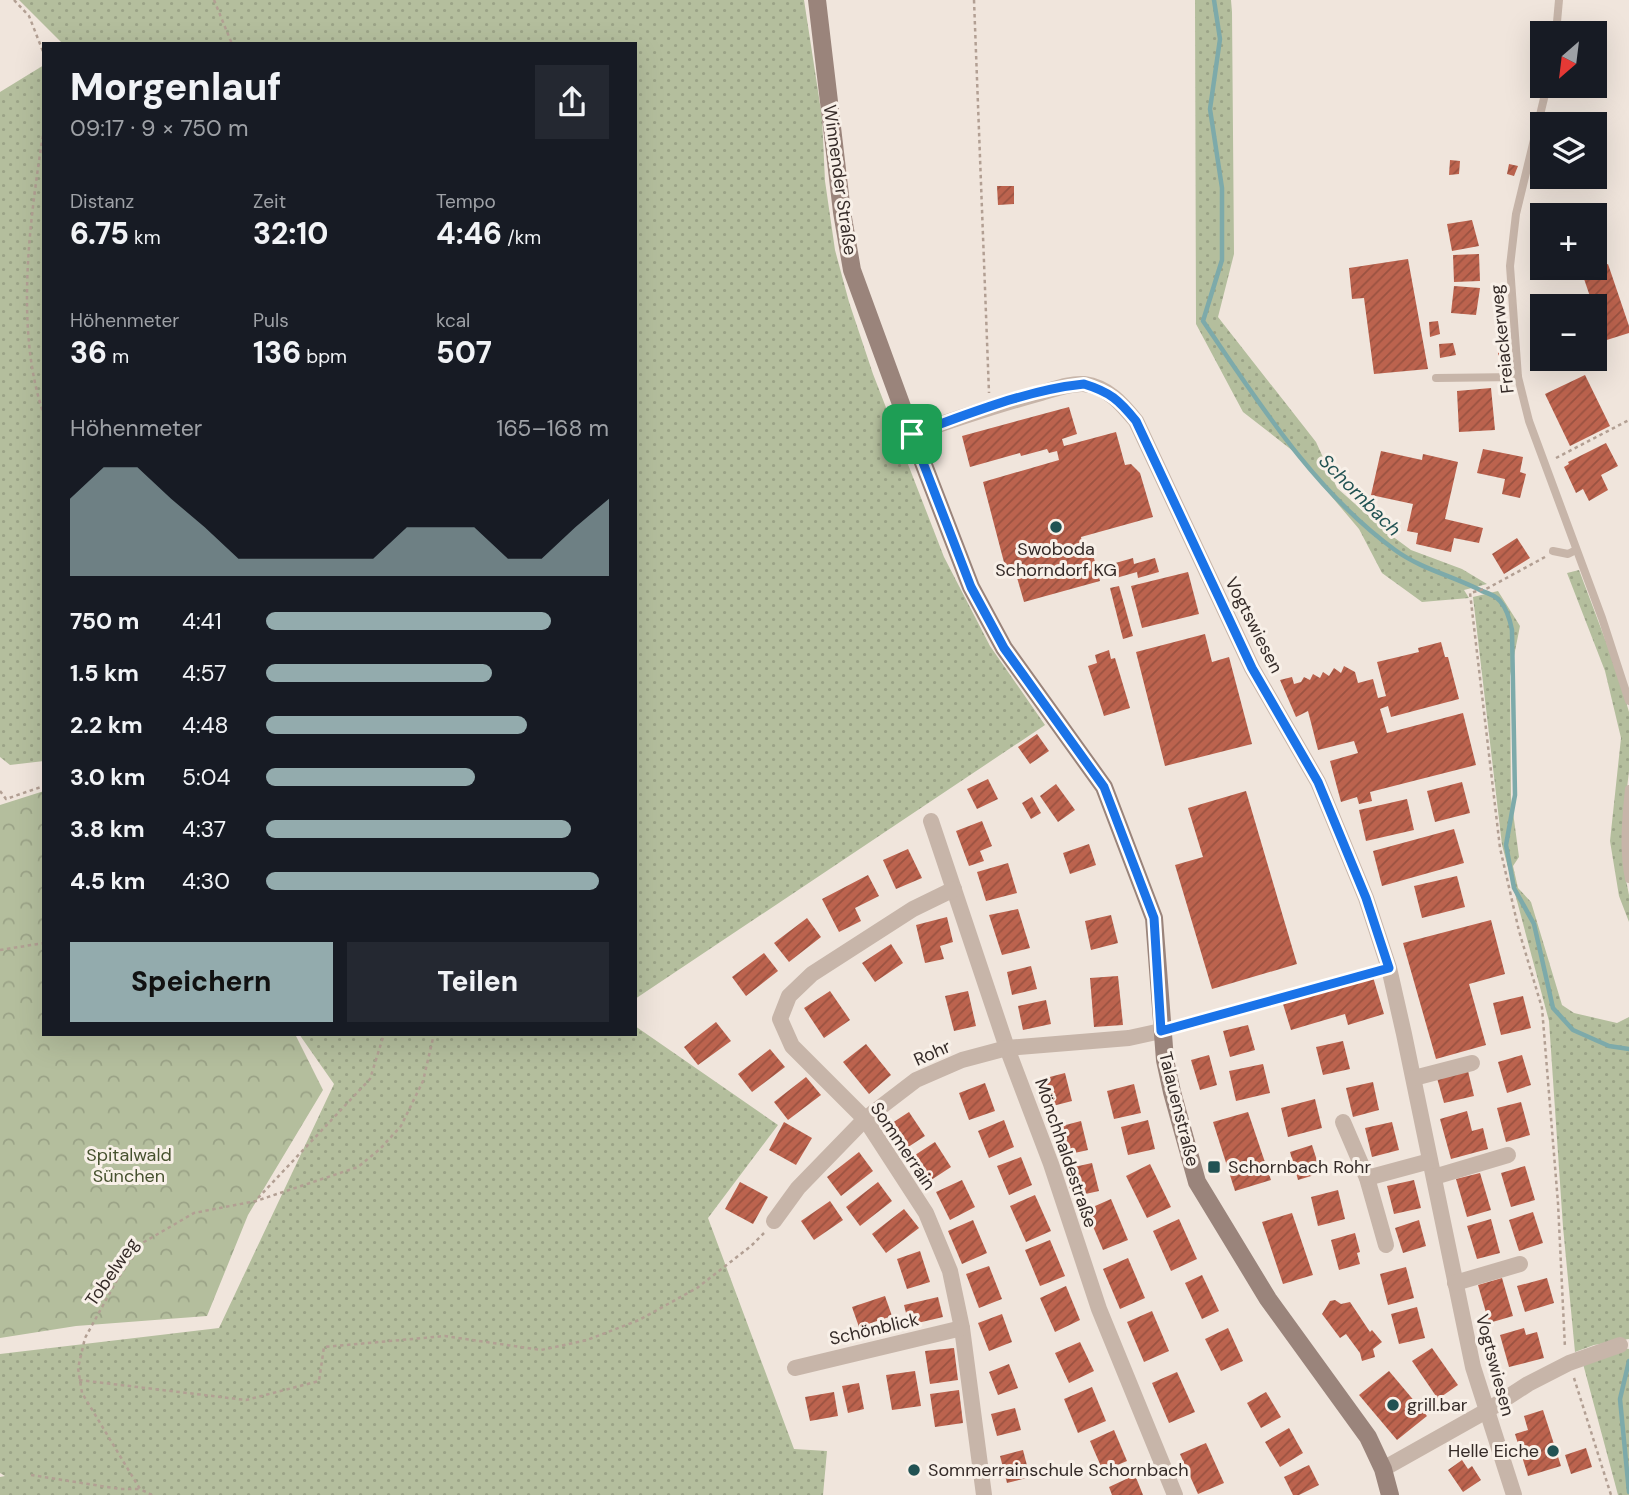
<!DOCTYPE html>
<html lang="de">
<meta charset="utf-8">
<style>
:root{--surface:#171b24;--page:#242831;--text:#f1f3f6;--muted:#9ea1a6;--accent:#93abad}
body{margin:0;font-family:"DM Sans",sans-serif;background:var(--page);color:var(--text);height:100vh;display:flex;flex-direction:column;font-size:26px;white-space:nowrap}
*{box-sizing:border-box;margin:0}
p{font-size:23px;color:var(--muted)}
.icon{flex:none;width:38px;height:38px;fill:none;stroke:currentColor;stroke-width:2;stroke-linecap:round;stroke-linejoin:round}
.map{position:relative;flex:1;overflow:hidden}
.side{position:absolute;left:42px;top:42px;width:595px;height:994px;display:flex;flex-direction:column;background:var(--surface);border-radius:0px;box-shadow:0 7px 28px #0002}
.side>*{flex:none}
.needle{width:46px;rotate:208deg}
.fabs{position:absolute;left:1530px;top:21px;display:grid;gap:14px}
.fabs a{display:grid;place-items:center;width:77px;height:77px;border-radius:0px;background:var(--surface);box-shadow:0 7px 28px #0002;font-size:35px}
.pin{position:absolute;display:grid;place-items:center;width:60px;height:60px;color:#fff;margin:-30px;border-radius:14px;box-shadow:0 4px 10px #0006}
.round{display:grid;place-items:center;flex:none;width:74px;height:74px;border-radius:0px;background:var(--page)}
.overview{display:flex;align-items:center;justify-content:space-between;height:119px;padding:0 28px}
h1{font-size:38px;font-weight:800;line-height:52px}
.figures{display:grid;grid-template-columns:repeat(3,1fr);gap:10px;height:119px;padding:7px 28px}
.figures div{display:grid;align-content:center}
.figures b{font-size:30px;font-weight:800}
.figures small{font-size:19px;font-weight:400}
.figures p{font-size:19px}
.chart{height:196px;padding:14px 28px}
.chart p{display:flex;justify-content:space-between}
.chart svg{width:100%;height:126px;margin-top:7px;fill:var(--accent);opacity:.7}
.primary-button{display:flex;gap:14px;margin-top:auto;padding:14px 28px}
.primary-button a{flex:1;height:80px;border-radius:0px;background:var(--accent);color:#111;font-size:28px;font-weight:800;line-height:80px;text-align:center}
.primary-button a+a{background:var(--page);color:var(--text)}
ul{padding:0 28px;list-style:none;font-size:23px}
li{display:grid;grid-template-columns:112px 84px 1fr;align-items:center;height:52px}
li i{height:18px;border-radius:9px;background:var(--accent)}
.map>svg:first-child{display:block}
</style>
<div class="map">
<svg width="1629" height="1495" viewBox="0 0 1629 1495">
<defs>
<pattern id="grass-dots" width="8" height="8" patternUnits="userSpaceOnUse" patternTransform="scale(1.75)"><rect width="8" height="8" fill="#b4be9d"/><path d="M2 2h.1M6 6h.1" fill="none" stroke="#9ba387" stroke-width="1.8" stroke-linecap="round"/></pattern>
<pattern id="forest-crowns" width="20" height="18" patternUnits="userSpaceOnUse" patternTransform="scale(1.75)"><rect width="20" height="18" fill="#b4be9d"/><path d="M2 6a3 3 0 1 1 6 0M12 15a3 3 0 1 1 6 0" fill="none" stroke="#9ba387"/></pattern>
<pattern id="building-hatch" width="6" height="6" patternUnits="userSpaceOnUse" patternTransform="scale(1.75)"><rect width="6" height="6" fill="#bc634e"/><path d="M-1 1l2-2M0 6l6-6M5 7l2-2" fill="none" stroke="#9a5241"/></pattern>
</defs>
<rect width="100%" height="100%" fill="#f0e5dc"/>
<g fill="url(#grass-dots)">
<path d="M19,0H804L822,117L825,181L835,250L849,302L873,374L944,557L990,646L1045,725L635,999V44H63Z"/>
<path d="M1195,0H1231L1232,12L1234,254L1218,317L1316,442L1337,488L1388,533L1411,550L1462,569L1487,584L1464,590L1469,598L1422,602L1382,573L1359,529L1293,451L1243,412L1196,324Z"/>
<path d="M44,65V761L10,765L0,757V92Z"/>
<path d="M1579,570L1617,671L1629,712V771L1626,797L1624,870L1629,895V922L1619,896L1610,841L1621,738L1605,671L1567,573Z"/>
<path d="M1498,591L1520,626L1510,676L1511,797L1519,857L1513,866L1518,888L1531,902L1562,1005L1574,1013L1617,1023L1629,1017V1339L1594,1345L1575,1352L1563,1227L1549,1021L1502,845L1473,597Z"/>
<path d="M635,1026L778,1125L708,1218L794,1449L827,1451L823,1495H0V1477L5,1476L0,1473V1354L219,1328L334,1084L299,1034H635Z"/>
<path d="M1621,1348L1629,1349V1495H1618L1582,1360Z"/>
</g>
<path fill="url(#forest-crowns)" d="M44,791V1034H295L323,1090L248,1215L207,1316L76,1326L0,1338V805Z"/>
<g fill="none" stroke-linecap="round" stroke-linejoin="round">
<g stroke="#7daaaa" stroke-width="4.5">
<path d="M1214,0L1220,39L1210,109L1222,188V260L1203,321C1259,403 1314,491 1395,550C1421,569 1453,576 1482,591C1488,593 1496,596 1500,601C1507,609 1510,620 1512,630L1515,795L1506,845L1514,888L1534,924L1553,1008L1573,1030L1609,1046L1629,1049"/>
<path d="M1629,1361L1620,1399L1629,1492"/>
</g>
</g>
<g fill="url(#building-hatch)">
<path d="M1450,160L1460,161L1459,174L1449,175Z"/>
<path d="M1509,164L1518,166L1514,176L1507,174Z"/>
<path d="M997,186H1014V204L998,205Z"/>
<path d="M1472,220L1479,246L1452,251L1447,224Z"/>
<path d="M1479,254L1480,281L1454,282L1453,255Z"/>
<path d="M1408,259L1428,369L1374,374L1364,298L1352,299L1349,268Z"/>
<path d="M1608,264L1629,326V333L1594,344V318L1597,317L1582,273Z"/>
<path d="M1454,286L1480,288L1476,315L1451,313Z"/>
<path d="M1438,321L1440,334L1430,337L1429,322Z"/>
<path d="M1453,343L1456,355L1440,358L1439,344Z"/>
<path d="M1498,344H1506L1507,356L1498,358Z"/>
<path d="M1585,375L1610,426L1570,446L1545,394Z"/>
<path d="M1491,388L1495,430L1459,432L1457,391Z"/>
<path d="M1069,407L1077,434L1062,439L1064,446L1116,432L1125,465L1131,464L1140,473L1153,517L1081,537L1083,548L1091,547L1100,581L1024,602L1014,567L1006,570L983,482L1059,460L1057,451L1049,453L1047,449L1021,456L1020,453L970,467L962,436Z"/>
<path d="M1606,443L1618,466L1601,475L1608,490L1589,501L1583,489L1576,493L1564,467L1569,464L1568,462Z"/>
<path d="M1483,449L1523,457L1520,472L1526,474L1520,498L1502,494L1505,479L1477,473Z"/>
<path d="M1381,451L1422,460L1423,454L1458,462L1445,519L1483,528L1479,543L1454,538L1451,552L1416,544L1418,533L1407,531L1413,504L1371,495Z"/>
<path d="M1517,538L1530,558L1504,574L1492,554Z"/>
<path d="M1133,558L1134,564L1155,558L1159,572L1138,578L1137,572L1116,578L1112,564Z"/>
<path d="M1188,572L1199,614L1142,628L1131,586Z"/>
<path d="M1119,586L1133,636L1123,639L1110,588Z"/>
<path d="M1205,634L1212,662L1229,657L1252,744L1165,766L1136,652Z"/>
<path d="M1441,642L1445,657H1448L1459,699L1391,717L1388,706L1380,709L1387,733L1463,713L1476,765L1370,792L1372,801L1359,804L1357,797L1341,802L1330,761L1358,753L1354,741L1318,750L1308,711L1296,717L1280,680L1292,677L1294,684L1301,682L1304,677L1310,680L1313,674L1320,678L1323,672L1329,676L1334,668L1341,673L1344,666L1355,672L1358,683L1373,679L1378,698L1386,696L1377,662L1419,652L1418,648Z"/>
<path d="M1109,650L1111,659L1115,658L1130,708L1104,716L1088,666L1097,663L1095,655Z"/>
<path d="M1037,734L1049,751L1030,764L1018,747Z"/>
<path d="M988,779L998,799L977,809L967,789Z"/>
<path d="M1462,782L1470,813L1435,822L1427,791Z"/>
<path d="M1056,784L1075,810L1058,822L1040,796Z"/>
<path d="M1246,791L1297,964L1212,989L1175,865L1203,857L1188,808Z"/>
<path d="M1032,797L1041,813L1031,819L1022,803Z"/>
<path d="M1407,799L1414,830L1366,841L1359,810Z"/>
<path d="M982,821L992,846L980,851L984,861L969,866L956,831Z"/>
<path d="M1454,829L1464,863L1382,886L1373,851Z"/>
<path d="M1089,844L1096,865L1070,874L1063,853Z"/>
<path d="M908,849L922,878L896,889L883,860Z"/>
<path d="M1008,863L1017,893L986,901L977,872Z"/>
<path d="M868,875L879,896L855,908L861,921L839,932L822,899Z"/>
<path d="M1457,876L1465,907L1422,918L1414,886Z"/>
<path d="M1018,909L1030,948L1002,955L989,915Z"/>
<path d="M1111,915L1118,943L1091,950L1085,921Z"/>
<path d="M947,917L953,942L940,946L944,959L925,963L916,925Z"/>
<path d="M807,918L821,937L789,962L774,943Z"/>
<path d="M1491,920L1505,974L1469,984L1486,1045L1436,1059L1403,943Z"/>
<path d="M891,944L903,963L875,982L862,963Z"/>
<path d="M764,953L778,971L746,996L732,977Z"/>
<path d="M1031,966L1037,989L1012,995L1007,972Z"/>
<path d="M1118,976L1123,1025L1094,1027L1090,978Z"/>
<path d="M1373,977L1384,1014L1348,1025L1345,1014L1291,1030L1283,1004Z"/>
<path d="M830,991L850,1020L824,1038L804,1008Z"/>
<path d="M968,991L976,1026L954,1031L945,996Z"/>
<path d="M1523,996L1531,1028L1501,1035L1493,1003Z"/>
<path d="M1046,1000L1051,1024L1023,1030L1018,1006Z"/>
<path d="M716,1022L731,1041L698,1065L684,1047Z"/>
<path d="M1248,1025L1255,1050L1230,1057L1223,1031Z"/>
<path d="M1343,1041L1350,1069L1323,1075L1316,1047Z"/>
<path d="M866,1044L891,1075L869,1094L843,1062Z"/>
<path d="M770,1049L785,1067L752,1092L738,1074Z"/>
<path d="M1209,1055L1217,1085L1200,1090L1191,1060Z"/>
<path d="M1522,1055L1531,1085L1507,1093L1498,1062Z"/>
<path d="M1263,1064L1270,1093L1236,1101L1229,1071Z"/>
<path d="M1468,1071L1474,1096L1444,1103L1437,1078Z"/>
<path d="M1065,1073L1072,1101L1045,1108L1038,1080Z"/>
<path d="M806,1077L821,1095L788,1120L774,1102Z"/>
<path d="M1373,1082L1379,1110L1353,1117L1346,1088Z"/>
<path d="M985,1083L995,1111L969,1120L959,1093Z"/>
<path d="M1134,1084L1141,1113L1114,1119L1107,1091Z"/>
<path d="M1315,1099L1322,1128L1288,1137L1281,1108Z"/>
<path d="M1521,1102L1530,1135L1506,1142L1497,1108Z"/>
<path d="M1467,1111L1472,1131L1483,1128L1488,1149L1451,1159L1440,1119Z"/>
<path d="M909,1112L925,1136L902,1151L886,1127Z"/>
<path d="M1248,1112L1271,1180L1235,1191L1213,1122Z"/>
<path d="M1004,1120L1014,1147L989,1158L978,1131Z"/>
<path d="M1148,1120L1155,1149L1128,1155L1121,1127Z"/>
<path d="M1081,1121L1088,1150L1061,1156L1054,1128Z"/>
<path d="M784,1122L812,1138L796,1165L769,1150Z"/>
<path d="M1392,1122L1399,1150L1372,1157L1365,1128Z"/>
<path d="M935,1142L951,1167L928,1182L912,1157Z"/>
<path d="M1312,1145L1321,1173L1298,1180L1290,1152Z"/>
<path d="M859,1152L873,1171L841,1196L827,1177Z"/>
<path d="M1021,1157L1032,1185L1009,1195L997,1166Z"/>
<path d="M1092,1163L1099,1191L1072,1197L1065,1169Z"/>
<path d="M1150,1164L1171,1207L1147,1218L1126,1176Z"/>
<path d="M1525,1166L1535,1200L1511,1207L1501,1173Z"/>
<path d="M1480,1173L1491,1210L1467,1217L1456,1179Z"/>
<path d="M962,1180L975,1207L950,1220L936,1192Z"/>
<path d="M1414,1180L1421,1208L1394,1214L1387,1186Z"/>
<path d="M740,1182L768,1197L753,1224L725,1209Z"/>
<path d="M878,1182L892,1201L860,1226L846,1207Z"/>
<path d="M1338,1190L1345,1219L1318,1226L1311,1197Z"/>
<path d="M1035,1195L1051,1231L1026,1242L1010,1206Z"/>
<path d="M1111,1199L1128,1240L1103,1250L1086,1210Z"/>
<path d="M830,1201L843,1220L814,1240L801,1221Z"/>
<path d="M904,1209L919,1228L886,1253L872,1234Z"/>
<path d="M1533,1212L1543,1243L1519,1251L1509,1220Z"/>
<path d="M1292,1213L1313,1275L1283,1284L1262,1222Z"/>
<path d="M1179,1219L1197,1259L1171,1271L1153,1231Z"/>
<path d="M1491,1219L1500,1253L1477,1259L1467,1226Z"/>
<path d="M973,1220L987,1253L962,1264L948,1231Z"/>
<path d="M1419,1220L1426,1246L1403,1253L1395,1228Z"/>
<path d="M1355,1233L1360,1252L1357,1253L1360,1264L1339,1270L1331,1240Z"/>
<path d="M1050,1240L1065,1276L1040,1286L1025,1250Z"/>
<path d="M920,1251L930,1282L907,1289L897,1259Z"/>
<path d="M1128,1258L1145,1298L1120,1309L1103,1269Z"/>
<path d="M989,1266L1002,1299L979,1308L966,1274Z"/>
<path d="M1406,1267L1414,1298L1388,1305L1380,1274Z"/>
<path d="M1202,1275L1219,1311L1202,1319L1185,1283Z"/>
<path d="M1502,1278L1513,1316L1489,1323L1478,1285Z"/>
<path d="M1547,1278L1554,1303L1525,1312L1517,1286Z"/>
<path d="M1066,1286L1080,1320L1055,1332L1040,1298Z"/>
<path d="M885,1296L892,1316L859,1327L852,1307Z"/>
<path d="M938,1297L943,1317L909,1325L904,1305Z"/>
<path d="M1335,1300L1341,1304L1350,1302L1370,1332L1372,1330L1382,1342L1373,1349L1375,1357L1362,1361L1360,1353L1346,1334L1340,1338L1322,1314L1330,1301Z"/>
<path d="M1417,1307L1425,1338L1399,1344L1391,1314Z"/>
<path d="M1152,1311L1169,1351L1144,1362L1127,1322Z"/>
<path d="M1002,1314L1012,1342L989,1351L978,1323Z"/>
<path d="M1228,1328L1243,1361L1221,1371L1205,1339Z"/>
<path d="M1524,1328L1526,1335L1537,1332L1544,1358L1509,1367L1500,1335Z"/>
<path d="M1080,1342L1094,1371L1069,1383L1055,1353Z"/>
<path d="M954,1348L958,1380L930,1384L925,1351Z"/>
<path d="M1432,1348L1458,1385L1438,1399L1412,1361Z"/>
<path d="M1009,1364L1018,1388L998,1395L989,1372Z"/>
<path d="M915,1371L921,1406L892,1410L886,1375Z"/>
<path d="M1389,1371L1427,1416L1397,1440L1359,1395Z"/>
<path d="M1177,1372L1195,1412L1169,1423L1152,1383Z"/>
<path d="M859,1383L864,1409L848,1413L842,1386Z"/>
<path d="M1092,1387L1106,1421L1078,1433L1064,1399Z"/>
<path d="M959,1390L963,1423L935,1427L930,1394Z"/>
<path d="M834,1392L838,1416L810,1421L805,1397Z"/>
<path d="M1266,1392L1281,1417L1261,1428L1247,1403Z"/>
<path d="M1015,1408L1021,1430L997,1436L991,1414Z"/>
<path d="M1543,1410L1561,1466L1528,1476L1515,1434L1528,1430L1524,1416Z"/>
<path d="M1289,1428L1303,1453L1280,1467L1265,1442Z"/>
<path d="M1114,1430L1127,1461L1103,1471L1090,1441Z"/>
<path d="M1206,1443L1224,1483L1198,1494L1180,1454Z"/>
<path d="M1586,1448L1592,1467L1571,1474L1565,1455Z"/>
<path d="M1023,1450L1030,1477L1007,1483L1000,1456Z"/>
<path d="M1462,1460L1468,1469L1472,1466L1481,1480L1463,1492L1448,1470Z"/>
<path d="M1309,1465L1319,1485L1299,1495H1293L1284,1477Z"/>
<path d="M1135,1475L1143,1495H1112L1109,1487Z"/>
</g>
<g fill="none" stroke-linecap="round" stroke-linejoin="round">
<g stroke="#b29f93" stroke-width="2.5" stroke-dasharray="3.5 3.5" stroke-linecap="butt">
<path d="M14,0L29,16L44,54"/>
<path d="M214,0L232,44"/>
<path d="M974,0L989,393"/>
<path d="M44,129C30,217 14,330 44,415"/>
<path d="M1556,458L1629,420"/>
<path d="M1545,557L1488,588L1470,593L1500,848L1519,931L1542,1008L1558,1203L1565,1348"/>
<path d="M0,791L6,799L44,786"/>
<path d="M0,950L44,943"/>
<path d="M1178,1026L1374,972"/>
<path d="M258,1198L370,1079L384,1034"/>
<path d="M1574,1378L1611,1495"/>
<path d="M79,1380L246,1400L319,1381L324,1347L445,1336L541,1350L587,1340L639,1320L697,1288L751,1246L764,1233"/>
<path d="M31,1475L120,1489H140"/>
<path d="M152,1495L140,1489L82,1393L78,1368L85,1338L118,1278L144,1242L194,1213L256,1201L358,1167L380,1149L401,1126L423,1081L434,1034"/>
</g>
<g stroke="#c7b5a9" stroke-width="8">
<path d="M1556,33L1559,0"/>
<path d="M1547,86L1516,214L1510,266L1518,377L1529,421L1602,618L1629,701"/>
<path d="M1436,378L1518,377"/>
<path d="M1553,551L1568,554L1576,550"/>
<path d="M1629,789C1626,818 1623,850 1629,879"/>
</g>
<g stroke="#c7b5a9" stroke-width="16">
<path d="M912,434C955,419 997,405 1041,393C1055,389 1070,383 1084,384C1108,387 1122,404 1136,421L1252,668L1318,782L1366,898L1389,968L1404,1034L1473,1367L1514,1495"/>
<path d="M931,821L1007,1048L1051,1164L1099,1309L1175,1495"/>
<path d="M954,889L913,909L812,974L789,996L780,1019L792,1046L865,1119L926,1213L950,1271L962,1328L984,1495"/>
<path d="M1414,1078L1472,1063"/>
<path d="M1343,1122L1367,1178L1386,1245"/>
<path d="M1434,1177L1508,1155"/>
<path d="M1367,1178L1430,1161"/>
<path d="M774,1221L798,1188L865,1119L916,1080L962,1060L1007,1048L1129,1038L1161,1031"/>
<path d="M1455,1283L1520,1264"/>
<path d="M795,1368L962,1328"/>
<path d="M1383,1469L1488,1410L1528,1384L1569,1363L1620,1345"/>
</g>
<path stroke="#9a847b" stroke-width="18" d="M817,0L842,212L852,270L912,434L971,587L1004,648L1104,787L1154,918L1165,1060L1172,1092L1197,1182L1268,1299L1368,1437L1383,1469L1390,1495"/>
</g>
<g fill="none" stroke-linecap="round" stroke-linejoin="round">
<g stroke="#fff" stroke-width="14">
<path id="route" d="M1084,384C1110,392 1119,400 1136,421L1252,668L1318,782L1366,898L1389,968L1161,1031L1154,918L1104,787L1004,648L971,587L912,434C967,415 1025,390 1084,384Z"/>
</g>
<use href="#route" stroke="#1a73e8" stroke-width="9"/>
</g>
<g fill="#215253" stroke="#f8f0e8" stroke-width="2.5">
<circle cx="1056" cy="527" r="7"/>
<rect x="1207" y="1160" width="14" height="14" rx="3.5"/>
<circle cx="1393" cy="1405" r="7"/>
<circle cx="1553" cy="1451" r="7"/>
<circle cx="914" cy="1470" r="7"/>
</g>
<g text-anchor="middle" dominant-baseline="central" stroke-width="6" stroke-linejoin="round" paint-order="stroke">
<g font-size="18" fill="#352b28" stroke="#f8f0e8">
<text transform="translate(840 180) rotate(82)">Winnender Straße</text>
<text transform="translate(1502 339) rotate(-96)">Freiackerweg</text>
<text transform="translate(1254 625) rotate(63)">Vogtswiesen</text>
<text transform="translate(932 1053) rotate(-24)">Rohr</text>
<text transform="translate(1179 1109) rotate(76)">Talauenstraße</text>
<text transform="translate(903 1146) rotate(56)">Sommerrain</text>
<text transform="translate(1066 1153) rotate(71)">Mönchhaldestraße</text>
<text transform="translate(112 1272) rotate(-55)">Tobelweg</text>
<text transform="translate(874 1329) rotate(-13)">Schönblick</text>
<text transform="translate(1495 1365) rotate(75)">Vogtswiesen</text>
</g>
<g font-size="18" fill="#352b28" stroke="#f8f0e8" text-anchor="start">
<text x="1056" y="549" text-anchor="middle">Swoboda<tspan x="1056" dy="21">Schorndorf KG</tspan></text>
<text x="1228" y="1167">Schornbach Rohr</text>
<text x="1407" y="1405">grill.bar</text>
<text x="1539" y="1451" text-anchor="end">Helle Eiche</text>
<text x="928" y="1470">Sommerrainschule Schornbach</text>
</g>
<g font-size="18" fill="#46512e" stroke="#f8f0e8">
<text x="129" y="1155">Spitalwald<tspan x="129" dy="21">Sünchen</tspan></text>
</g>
<g font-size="19" font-style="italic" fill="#215253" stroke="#f8f0e8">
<text transform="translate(1360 495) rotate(45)">Schornbach</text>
</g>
</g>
</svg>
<div class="fabs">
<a><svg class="needle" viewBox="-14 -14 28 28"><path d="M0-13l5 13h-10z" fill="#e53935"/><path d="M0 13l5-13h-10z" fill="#9ea1a6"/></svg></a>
<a><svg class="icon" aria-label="layers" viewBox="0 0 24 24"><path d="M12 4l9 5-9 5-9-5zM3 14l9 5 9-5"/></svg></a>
<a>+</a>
<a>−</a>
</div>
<div class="pin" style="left:912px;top:434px;background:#1e9e55"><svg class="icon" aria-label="arrive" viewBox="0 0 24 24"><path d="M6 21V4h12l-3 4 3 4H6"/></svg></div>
<section class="side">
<div class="overview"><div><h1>Morgenlauf</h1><p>09:17 · 9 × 750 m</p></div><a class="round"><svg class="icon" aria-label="share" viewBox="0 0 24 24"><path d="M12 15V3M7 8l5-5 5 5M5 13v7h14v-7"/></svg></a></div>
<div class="figures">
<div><p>Distanz</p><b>6.75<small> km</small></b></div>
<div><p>Zeit</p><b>32:10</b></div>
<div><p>Tempo</p><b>4:46<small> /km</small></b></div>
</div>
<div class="figures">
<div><p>Höhenmeter</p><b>36<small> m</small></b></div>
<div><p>Puls</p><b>136<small> bpm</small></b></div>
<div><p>kcal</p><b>507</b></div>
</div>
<div class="chart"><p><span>Höhenmeter</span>165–168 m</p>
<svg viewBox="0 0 160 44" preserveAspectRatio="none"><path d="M0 44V17L10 6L20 6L30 17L40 27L50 38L60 38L70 38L80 38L90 38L100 27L110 27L120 27L130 38L140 38L150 27L160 17V44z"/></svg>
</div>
<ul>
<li><b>750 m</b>4:41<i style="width:83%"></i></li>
<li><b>1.5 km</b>4:57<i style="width:66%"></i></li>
<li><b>2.2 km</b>4:48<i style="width:76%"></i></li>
<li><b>3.0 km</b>5:04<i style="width:61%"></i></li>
<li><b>3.8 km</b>4:37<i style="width:89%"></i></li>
<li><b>4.5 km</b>4:30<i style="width:97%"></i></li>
</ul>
<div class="primary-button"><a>Speichern</a><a>Teilen</a></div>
</section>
</div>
